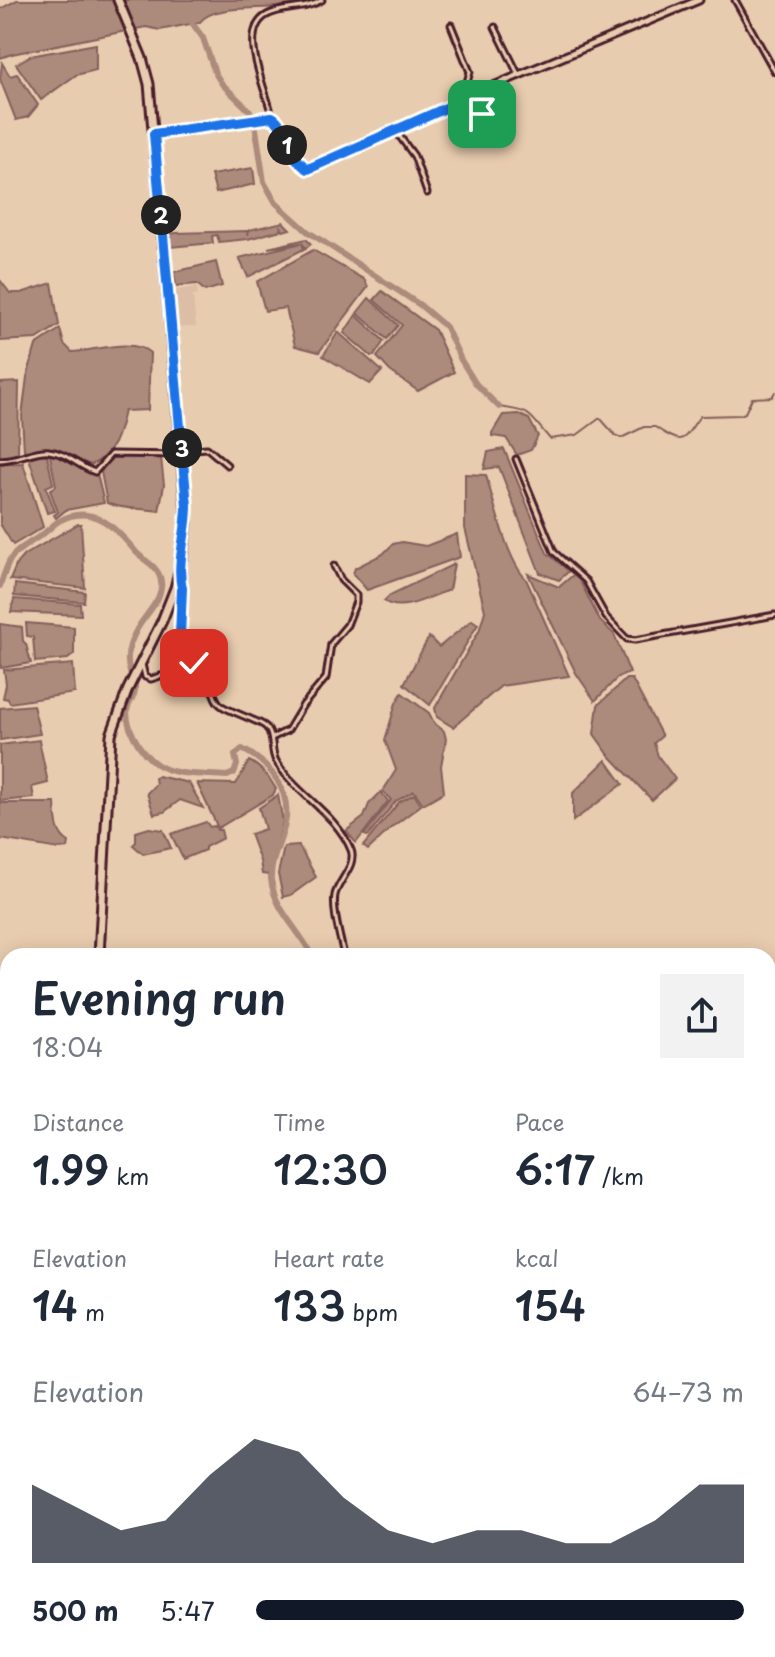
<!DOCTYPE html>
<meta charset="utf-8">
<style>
:root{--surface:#fff;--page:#f2f2f3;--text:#1f2937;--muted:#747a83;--accent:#111827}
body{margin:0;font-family:"Playpen Sans",sans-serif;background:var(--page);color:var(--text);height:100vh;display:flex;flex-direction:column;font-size:30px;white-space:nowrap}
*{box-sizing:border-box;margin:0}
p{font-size:26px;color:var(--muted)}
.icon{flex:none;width:44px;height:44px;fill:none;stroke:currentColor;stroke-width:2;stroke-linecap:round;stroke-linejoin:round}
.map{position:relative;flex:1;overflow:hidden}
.side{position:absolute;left:0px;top:948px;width:776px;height:710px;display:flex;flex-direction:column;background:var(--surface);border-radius:24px 24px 0 0;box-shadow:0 4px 20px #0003}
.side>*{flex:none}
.pin{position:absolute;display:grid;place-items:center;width:68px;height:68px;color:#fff;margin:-34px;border-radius:16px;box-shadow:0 4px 12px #0006}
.km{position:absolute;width:40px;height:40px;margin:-20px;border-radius:50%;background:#222;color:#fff;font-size:22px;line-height:40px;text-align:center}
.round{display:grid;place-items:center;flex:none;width:84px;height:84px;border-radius:0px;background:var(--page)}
.summary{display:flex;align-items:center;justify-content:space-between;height:136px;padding:0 32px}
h1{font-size:44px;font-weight:600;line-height:60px}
.figures{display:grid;grid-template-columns:repeat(3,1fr);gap:12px;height:136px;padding:8px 32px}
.figures div{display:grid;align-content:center}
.figures b{font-size:40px;font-weight:600}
.figures small{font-size:22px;font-weight:400}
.figures p{font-size:22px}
.chart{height:224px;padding:16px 32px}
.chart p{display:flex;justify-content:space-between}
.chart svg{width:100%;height:144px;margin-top:8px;fill:var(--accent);opacity:.7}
ul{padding:0 32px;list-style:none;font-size:26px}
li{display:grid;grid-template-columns:128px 96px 1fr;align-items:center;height:60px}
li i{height:20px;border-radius:10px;background:var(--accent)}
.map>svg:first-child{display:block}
</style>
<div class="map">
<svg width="775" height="1657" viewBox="0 0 775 1657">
<rect width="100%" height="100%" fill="#e8ccaf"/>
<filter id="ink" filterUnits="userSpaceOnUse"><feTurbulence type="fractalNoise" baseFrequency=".0125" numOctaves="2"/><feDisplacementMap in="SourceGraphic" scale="16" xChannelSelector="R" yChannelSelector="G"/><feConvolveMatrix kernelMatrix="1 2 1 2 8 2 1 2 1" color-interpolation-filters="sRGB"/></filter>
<g filter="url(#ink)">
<path fill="#dbbea5" d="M197,287L198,295L193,296L196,327H173L171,291Z"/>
<g fill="#ac8a7c" stroke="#855f5c" stroke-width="2">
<path d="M17,0H308C280,15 217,0 200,22L160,30L146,27L12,54L0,58V9Z"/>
<path d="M96,44V70L76,75L41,100L16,64L30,56Z"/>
<path d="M2,63L10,76L17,74L38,105L28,117L16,120L0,79Z"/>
<path d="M253,168L255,184L216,193L211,175Z"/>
<path d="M283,222L290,229L283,231L280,225L281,230L248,239L219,242L217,235L212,236L213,243L170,247L168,235L175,233L247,231L248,235L249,230Z"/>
<path d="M306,239L311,244L306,248L302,243L304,249L248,277L239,258L302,243L268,248Z"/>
<path d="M313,250L365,280L368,287L319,352L295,346L286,308L265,311L257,282Z"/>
<path d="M216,262L222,286L205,291L197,284L176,286L174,272Z"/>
<path d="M0,280L10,293H21L52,283L59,325L37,339L0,341Z"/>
<path d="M382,291L435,330L454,372L418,391L390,371L377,357L402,325L374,300Z"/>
<path d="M369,298L398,325L387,339L357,313Z"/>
<path d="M356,315L384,341L374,356H371L344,333Z"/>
<path d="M60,329L64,344L72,352C93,351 134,337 150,353L148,410L124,411C119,433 114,455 91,465L47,448L29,452L24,450L22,416L27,377L36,345Z"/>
<path d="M338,332L382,371L370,384L323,356Z"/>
<path d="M19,382L18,456L0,457V383Z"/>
<path d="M518,414L529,419L538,436L531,450L517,455L506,438L492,436V433L503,415Z"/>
<path d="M504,449L547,553L569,571L559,580L540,573L499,467L484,469L488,452Z"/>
<path d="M40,454L47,455L53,484L46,487L55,511L47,513L29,458Z"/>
<path d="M112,455L161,458L164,485L159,511C142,508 122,510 107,503L101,472Z"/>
<path d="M50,456H56L97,474L104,503L66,510L56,518L54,515L58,512L50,490L56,486Z"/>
<path d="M23,463L43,527L13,545L0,524V464Z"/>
<path d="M465,474L486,475C494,503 507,560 526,579L569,676L501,686L453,727L437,717L435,708L479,631L485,611L465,528Z"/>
<path d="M78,524H81L85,588L10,580L17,563L24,555Z"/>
<path d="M457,534L460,557L367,590L353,574L355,568L383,554L393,544L402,542L426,546Z"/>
<path d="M454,564L449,590C431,596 401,614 384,601L390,595Z"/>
<path d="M528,574L559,587L573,575L580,581L600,621L614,634L630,673L618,677L595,701L576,673Z"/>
<path d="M15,584L85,592L84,602L14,596Z"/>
<path d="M14,599L80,604L81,615L11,612Z"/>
<path d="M472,620L478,624L430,705L404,684L429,637L439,647Z"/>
<path d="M26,623L74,627V654L68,659L35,662L33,637L27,636Z"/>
<path d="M0,624L22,627L23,641L26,644L31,663L1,668Z"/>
<path d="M73,664L75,693L10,703L8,699L3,698L6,684L4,670Z"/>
<path d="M626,679H632L662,736L654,743L658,756L675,779L652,800L609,755L594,734L598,705Z"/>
<path d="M402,693L429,713L434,723L444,731L446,739L441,766L444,792L423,804L414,791L396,801L368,836L364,835L391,800L383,791L396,770L385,740L396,703Z"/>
<path d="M33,705L40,734L0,740V708Z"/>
<path d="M39,740L48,783L32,787L34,798L0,801V745Z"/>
<path d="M606,760L623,784L573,821V793Z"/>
<path d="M249,761C260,766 271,779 276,789L273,795L218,828L197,783L236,784Z"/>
<path d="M158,776L189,783L203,808L180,800L164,812L154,814L147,793L156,784L155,778Z"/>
<path d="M381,792L388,801L356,843L346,831L364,817L369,804Z"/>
<path d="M414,794L421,805L392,827L368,850L363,846L399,802Z"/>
<path d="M278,795L283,822L269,875L262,874L260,861L250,834L265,829L259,808Z"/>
<path d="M0,803H55C56,817 55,834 69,842L68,848L59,849L0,839Z"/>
<path d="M206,822L210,827L215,826L217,830H221L223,838L205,847V850L183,859L171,834Z"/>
<path d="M149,828L163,830L171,848L143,854L133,845L136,842V832Z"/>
<path d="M299,846L316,877L291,895L283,897L278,874L284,847Z"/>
</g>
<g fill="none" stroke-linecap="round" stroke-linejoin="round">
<path stroke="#855f5c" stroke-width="2" d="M499,407C535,412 527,413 550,439L577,435L600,418L615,435L621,438L644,427H655C686,448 682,440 700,416L740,415L745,413L752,398L772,397L775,392"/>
<g stroke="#ac8a7c" stroke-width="6">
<path d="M190,20L203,38L215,73L222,84L250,111L255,123L264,182L276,203L307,231L420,305L446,327L461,360L476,384L499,407"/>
<path d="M0,586C11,552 11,555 40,536C47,532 52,525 59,521C92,502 116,528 136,552C144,561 156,565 160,577C167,597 144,615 136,631C129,644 125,658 130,672C132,678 136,682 135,689C135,698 128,702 127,711C127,733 146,762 166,769C184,776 208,774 227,776L234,773L237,765L235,755L242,749C270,763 292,791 285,824C281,842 270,861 271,879C274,910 300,930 312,956"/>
<path d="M768,1382L775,1390"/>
</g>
<g stroke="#4a1f2b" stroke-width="9">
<g id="minor">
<path d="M735,0L775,72"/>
<path d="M451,25L470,72L467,82L484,119L497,137"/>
<path d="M495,27L519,76"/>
<path d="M272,117C268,92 236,32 267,15C283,6 304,11 322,0"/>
<path d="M395,130L414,156L427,193"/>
<path d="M182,450L207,448L227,465"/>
<path d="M516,459L554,552L586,581L606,617L627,639L635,640L775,615"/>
<path d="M0,460C18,460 36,449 49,451C67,453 79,467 95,472L111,454L181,455"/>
<path d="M179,659C218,664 207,697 222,706C231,712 260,721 266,727C275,736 270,750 276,761C295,794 336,813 351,850C357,865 338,881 335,895C332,911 341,940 344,956"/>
<path d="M142,664L145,677L151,679L167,674L178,664L182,588L179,577"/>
<path d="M272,738L288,730L303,705L326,678L331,644L347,625L356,602V595L341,580L334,566"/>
<path d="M0,1119L8,1130"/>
<path d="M0,1196L8,1194"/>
<path d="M0,1292L8,1290"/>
<path d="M768,1339L775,1338"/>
<path d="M0,1517L8,1514"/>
<path d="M0,1554L8,1555"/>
<path d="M0,1617L5,1633L0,1637"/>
<path d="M286,1657L291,1650"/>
<path d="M415,1657L424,1650"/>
</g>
</g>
<g stroke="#4a1f2b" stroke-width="11">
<g id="tertiary">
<path d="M154,134L272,117C283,123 281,135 288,145C292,153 298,160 304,167L311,168L498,84L699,0"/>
<path d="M768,1009L775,1003"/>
<path d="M508,1650C534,1657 561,1646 589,1654"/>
</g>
</g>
<g stroke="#4a1f2b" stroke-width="11">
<g id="secondary">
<path d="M768,1635H775"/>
<path d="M587,1657L593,1650"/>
</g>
</g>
<g stroke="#4a1f2b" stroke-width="13">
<g id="primary">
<path d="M99,956L111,735L128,689L162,621L175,588L182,560L187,523L149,84L142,58L118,0"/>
<path d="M153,1650L159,1657"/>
</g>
</g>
<use href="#minor" stroke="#e8ccaf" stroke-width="3"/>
<use href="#tertiary" stroke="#e8ccaf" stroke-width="5"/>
<use href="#secondary" stroke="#e8ccaf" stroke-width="5"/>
<use href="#primary" stroke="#e8ccaf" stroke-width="7"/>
</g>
</g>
<g fill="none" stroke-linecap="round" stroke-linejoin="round" filter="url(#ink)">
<g stroke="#fff" stroke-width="16">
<path id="route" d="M194,663L179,659L182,588C176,563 187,533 187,506L154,134L272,117C287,125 286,156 308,169L473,96L482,114"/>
</g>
<use href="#route" stroke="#1a73e8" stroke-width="10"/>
</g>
</svg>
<div class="pin" style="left:482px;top:114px;background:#1e9e55"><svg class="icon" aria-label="arrive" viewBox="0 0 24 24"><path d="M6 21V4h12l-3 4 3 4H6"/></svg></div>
<div class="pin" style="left:194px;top:663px;background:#d93025"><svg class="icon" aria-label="check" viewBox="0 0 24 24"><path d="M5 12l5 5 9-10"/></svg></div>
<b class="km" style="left:287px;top:145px">1</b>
<b class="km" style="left:161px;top:215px">2</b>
<b class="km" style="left:182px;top:448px">3</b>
<section class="side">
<div class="summary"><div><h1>Evening run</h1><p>18:04</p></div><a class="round"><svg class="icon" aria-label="share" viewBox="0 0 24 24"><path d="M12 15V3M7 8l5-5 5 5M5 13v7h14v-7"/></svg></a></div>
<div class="figures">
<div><p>Distance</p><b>1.99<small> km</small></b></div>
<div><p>Time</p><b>12:30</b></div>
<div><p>Pace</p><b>6:17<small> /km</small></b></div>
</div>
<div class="figures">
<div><p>Elevation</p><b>14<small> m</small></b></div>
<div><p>Heart rate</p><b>133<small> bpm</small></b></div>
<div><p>kcal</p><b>154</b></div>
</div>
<div class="chart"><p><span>Elevation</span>64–73 m</p>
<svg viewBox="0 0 160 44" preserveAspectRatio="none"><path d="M0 44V20L10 27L20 34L30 31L40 17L50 6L60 10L70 24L80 34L90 38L100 34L110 34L120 38L130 38L140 31L150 20L160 20V44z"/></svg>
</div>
<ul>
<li><b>500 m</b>5:47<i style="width:100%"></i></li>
</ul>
</section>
</div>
